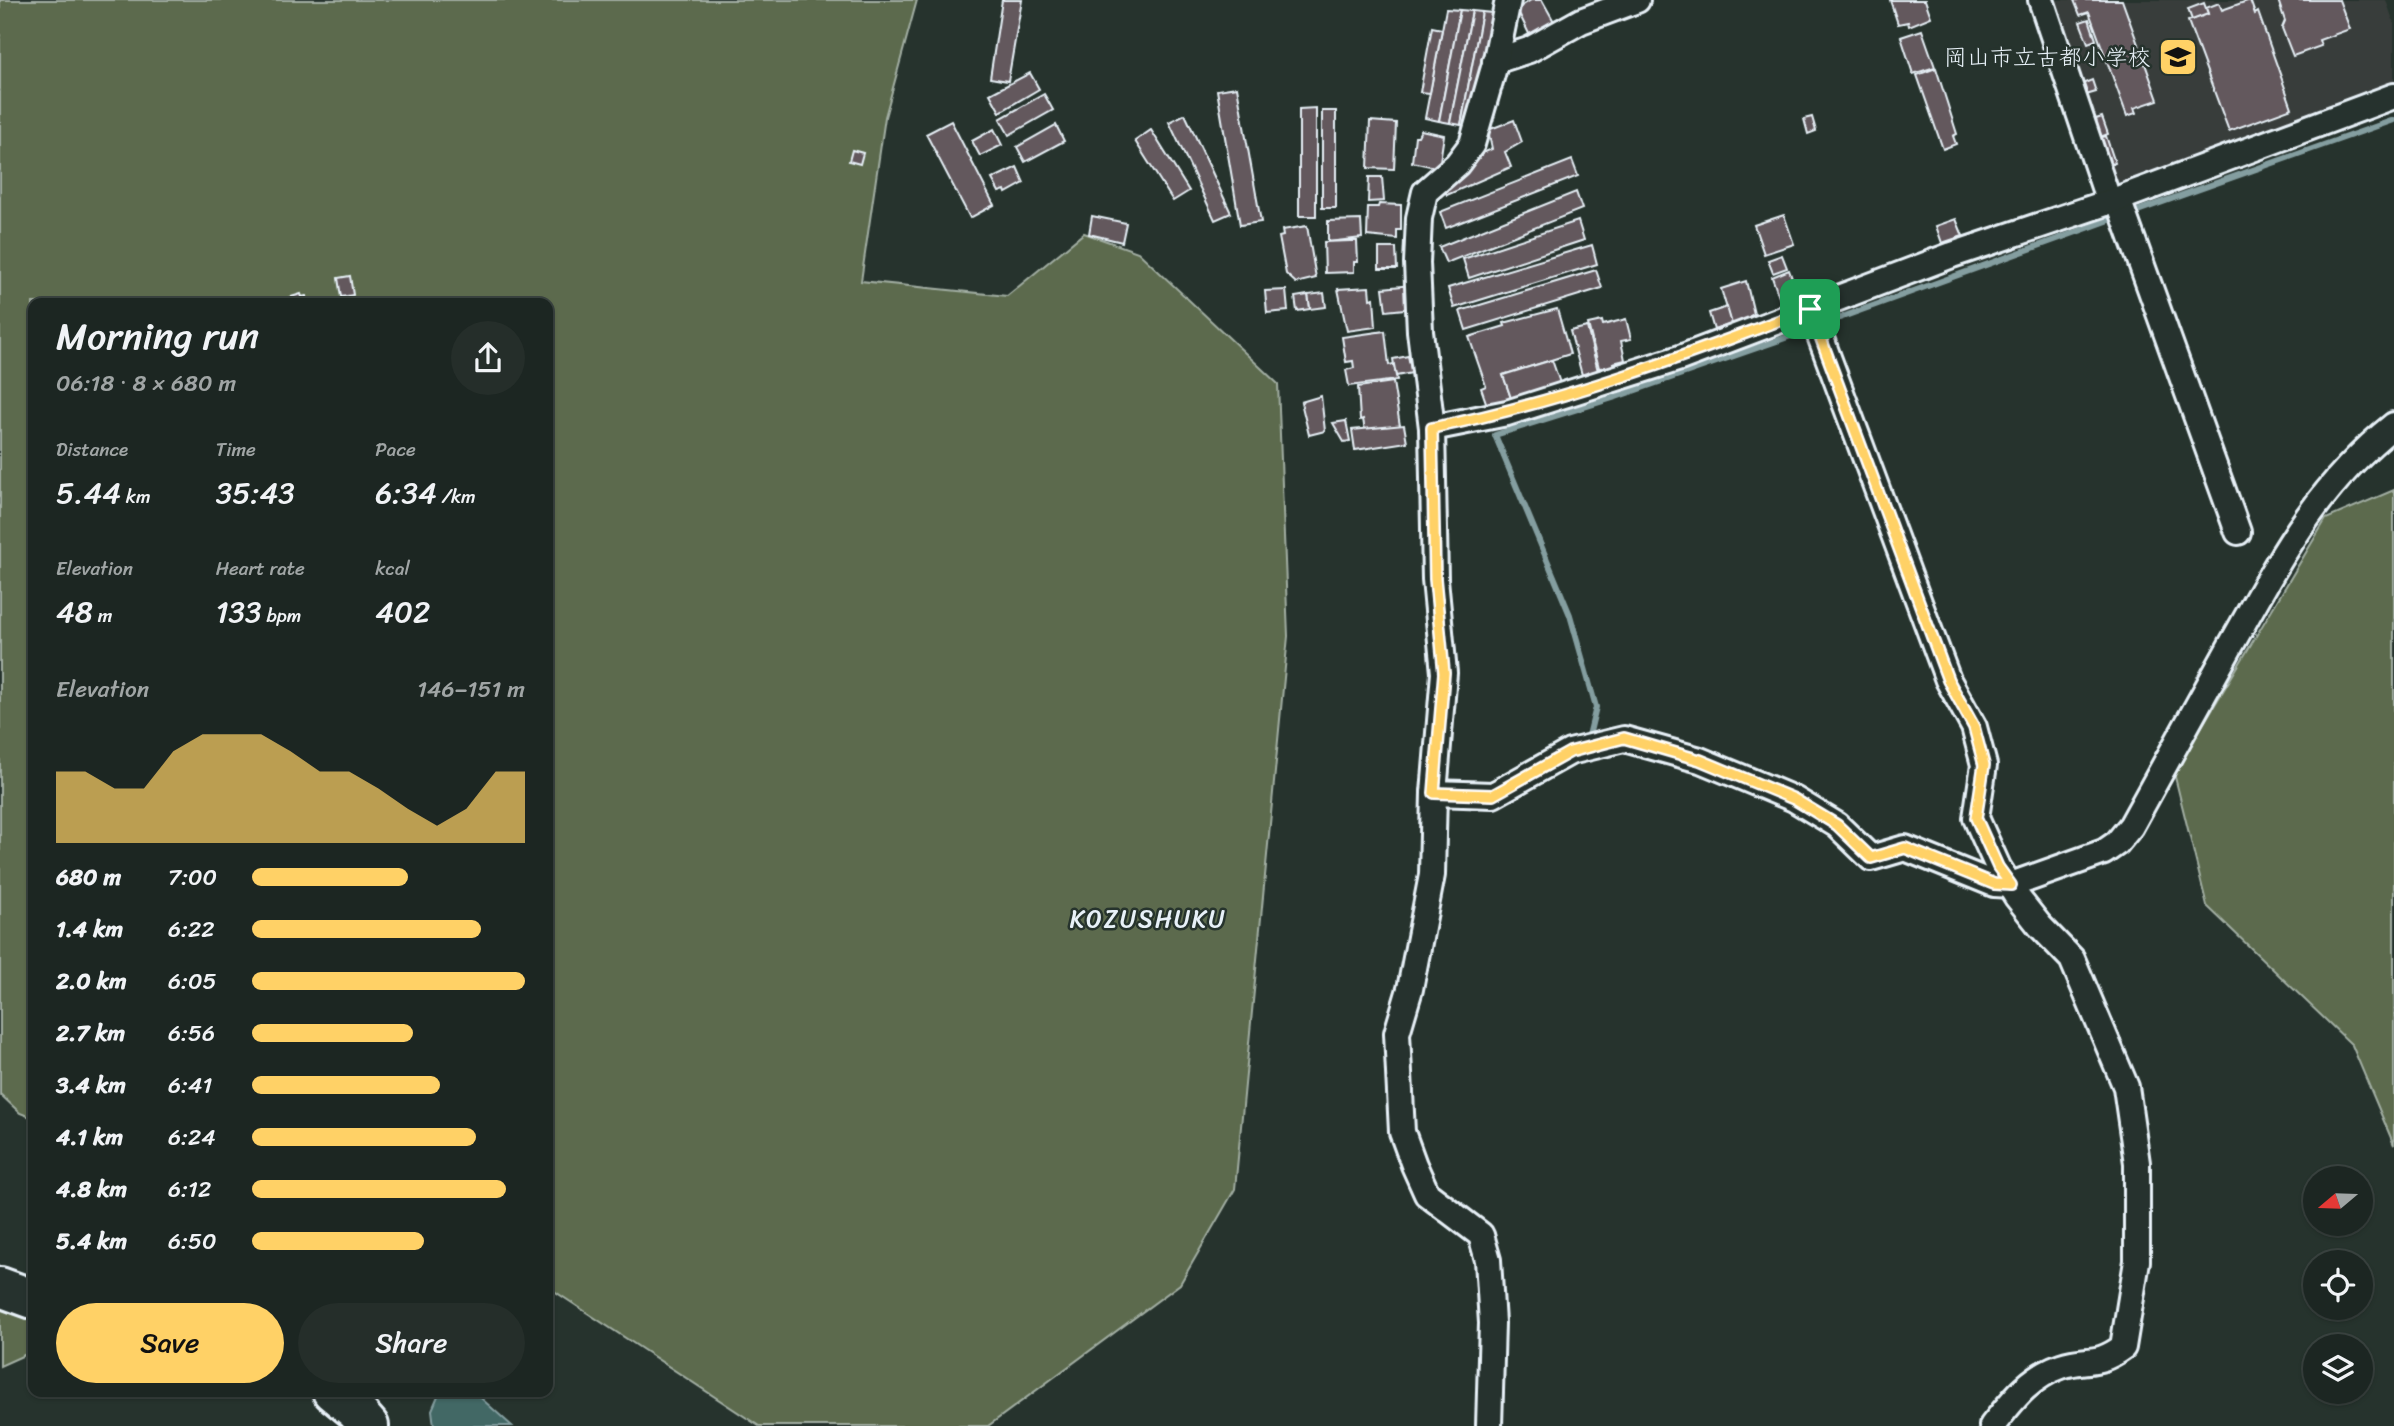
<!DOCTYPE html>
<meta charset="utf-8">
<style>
:root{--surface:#1c2622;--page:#252e2a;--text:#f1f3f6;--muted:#a0a5a5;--line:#3a4340;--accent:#ffd166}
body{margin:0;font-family:Sriracha,"Klee One",sans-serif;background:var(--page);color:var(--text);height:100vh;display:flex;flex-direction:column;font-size:26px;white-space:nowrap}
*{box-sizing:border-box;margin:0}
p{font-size:23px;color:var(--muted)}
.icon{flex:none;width:38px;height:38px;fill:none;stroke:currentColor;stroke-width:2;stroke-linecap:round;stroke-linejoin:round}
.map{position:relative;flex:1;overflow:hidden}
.drawer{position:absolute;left:28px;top:298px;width:525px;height:1099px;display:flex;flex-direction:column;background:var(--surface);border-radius:14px;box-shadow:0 2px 5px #0004,0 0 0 2px var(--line)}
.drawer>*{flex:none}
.needle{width:46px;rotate:251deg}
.tools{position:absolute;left:2303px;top:1166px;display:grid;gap:14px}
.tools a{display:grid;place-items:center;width:70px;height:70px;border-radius:50%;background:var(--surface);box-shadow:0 2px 5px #0004,0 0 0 2px var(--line);font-size:35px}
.pin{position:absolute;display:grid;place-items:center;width:60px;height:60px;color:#fff;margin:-30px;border-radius:14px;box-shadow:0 4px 10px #0006}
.round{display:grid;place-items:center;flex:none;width:74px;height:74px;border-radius:37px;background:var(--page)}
.head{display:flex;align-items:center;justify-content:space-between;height:119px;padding:0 28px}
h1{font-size:38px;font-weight:600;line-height:52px}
.figures{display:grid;grid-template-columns:repeat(3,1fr);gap:10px;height:119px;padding:7px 28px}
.figures div{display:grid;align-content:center}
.figures b{font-size:30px;font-weight:600}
.figures small{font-size:19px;font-weight:400}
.figures p{font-size:19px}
.chart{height:196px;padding:14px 28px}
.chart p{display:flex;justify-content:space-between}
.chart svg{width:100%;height:126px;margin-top:7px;fill:var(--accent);opacity:.7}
.primary-button{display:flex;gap:14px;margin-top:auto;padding:14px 28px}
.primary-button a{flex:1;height:80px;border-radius:42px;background:var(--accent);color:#111;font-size:28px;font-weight:600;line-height:80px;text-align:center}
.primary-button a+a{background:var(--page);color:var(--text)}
ul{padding:0 28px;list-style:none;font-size:23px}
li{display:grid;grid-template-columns:112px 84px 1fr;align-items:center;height:52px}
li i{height:18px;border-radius:9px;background:var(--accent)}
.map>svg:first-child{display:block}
</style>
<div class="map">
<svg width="2394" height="1426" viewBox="0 0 2394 1426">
<rect width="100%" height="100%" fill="#26332d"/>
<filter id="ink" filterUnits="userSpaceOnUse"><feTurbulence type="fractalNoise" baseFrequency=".0143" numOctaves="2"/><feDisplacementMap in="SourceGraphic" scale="14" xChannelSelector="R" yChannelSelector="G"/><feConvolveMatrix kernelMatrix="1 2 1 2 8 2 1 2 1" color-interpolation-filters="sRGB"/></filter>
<g filter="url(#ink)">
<path fill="#383e3b" d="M2050,0H2386L2394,23V82L2120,183L2111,179Z"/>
<g fill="#5c6b4e" stroke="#a2aea3" stroke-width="2">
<path d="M0,0H917L885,117L861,281L1007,296L1084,233L1138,252L1278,384L1288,636L1235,1189L1180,1284L988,1426H759L548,1287V303H33V1118L20,1113L0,1094Z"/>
<path d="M2394,490V1145L2352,1045L2207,906L2174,773L2326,519Z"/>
<path d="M0,1301L33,1315V1351L0,1366Z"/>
</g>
<path fill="#426765" stroke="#849ea0" stroke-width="2" d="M440,1391H473L512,1426H434L432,1410Z"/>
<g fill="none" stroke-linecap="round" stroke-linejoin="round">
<g stroke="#849ea0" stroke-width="6">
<path d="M2129,214L2394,120"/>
<path d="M1834,320L2118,217"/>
<path d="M1588,740L1596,707L1570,615L1495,435L1616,397L1811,329"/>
</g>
</g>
<g fill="#63595d" stroke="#e8f1f8" stroke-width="2">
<path d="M1002,0H1022L1008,81L990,78Z"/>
<path d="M1531,0H1542L1556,25L1531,38L1517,9Z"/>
<path d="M1890,0H1925L1931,17L1909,26L1908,22L1898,24Z"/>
<path d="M2074,0H2122L2158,100L2134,108L2136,113L2127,116L2089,12L2080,15Z"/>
<path d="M2250,0L2255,14L2258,12L2292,108L2229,131L2188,21L2208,14L2206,8L2219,3L2222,10Z"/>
<path d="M2278,0H2339L2350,29L2319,40L2321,46L2293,56L2282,28L2285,21Z"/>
<path d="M2204,3L2208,14L2192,20L2188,9Z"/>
<path d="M1446,9L1460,10L1439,121L1425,118Z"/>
<path d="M1460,10L1472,11L1450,123L1439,121Z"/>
<path d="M1472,11L1482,12L1461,125L1450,123Z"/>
<path d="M1482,12L1492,13L1471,127L1461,125Z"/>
<path d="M2089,19L2096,40L2088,43L2080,22Z"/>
<path d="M1432,27L1442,29L1430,93L1420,92Z"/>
<path d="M1922,30L1935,67L1913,74L1901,37Z"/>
<path d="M1936,68L1957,134L1953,136L1956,144L1943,149L1917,75Z"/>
<path d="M1030,73L1039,89L1000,112L990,94Z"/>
<path d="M2092,80L2096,92L2086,95L2082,84Z"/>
<path d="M1237,87L1261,222L1240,225L1217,90Z"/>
<path d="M1044,94L1053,110L1009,135L1000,119Z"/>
<path d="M1316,108V216H1299V109Z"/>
<rect x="1322" y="111" width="14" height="97"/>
<path d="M1185,114L1231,213L1215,220L1169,122Z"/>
<path d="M1812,117L1816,131L1808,134L1804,119Z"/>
<path d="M2102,117L2108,134L2098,138L2093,120Z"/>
<path d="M1514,120L1522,142L1505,152L1511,167L1447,195L1443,187L1476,156L1492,149L1488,130Z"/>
<path d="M951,121L994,205L970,218L926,134Z"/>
<path d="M1370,121L1396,123L1394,169L1368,168Z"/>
<path d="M1056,125L1064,141L1025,162L1017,147Z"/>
<path d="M994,129L1002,145L980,156L972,141Z"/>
<path d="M1151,130L1189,191L1173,201L1135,141Z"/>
<path d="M1421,130L1444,135L1439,168L1412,162L1415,136H1418Z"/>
<path d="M2106,136L2115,163L2108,166L2099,138Z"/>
<path d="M852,150L863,153L860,164L849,161Z"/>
<path d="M1572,160L1578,176L1446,228L1440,212Z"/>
<path d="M1017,167L1024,183L1006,193L1005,190L999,192L992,179Z"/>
<path d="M1369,177H1382L1384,201L1368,202Z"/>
<path d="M1576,192L1582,209L1446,263L1439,247Z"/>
<path d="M1379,204L1401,205V230H1397V239L1367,236L1368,207H1378Z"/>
<path d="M1784,215L1794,244L1764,254L1754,225Z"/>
<path d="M1092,216L1126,223L1122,242L1089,234Z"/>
<path d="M1956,219L1963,236L1942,243L1936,226Z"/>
<path d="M1361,220L1362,238L1328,242V221Z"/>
<path d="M1578,221L1584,240L1469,278L1463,259Z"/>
<path d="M1307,226L1316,278L1296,283L1286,274L1279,237L1283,236L1282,230Z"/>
<path d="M1350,241H1357L1358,262H1354V272L1325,273L1324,242Z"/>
<path d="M1592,245L1597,264L1454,308L1448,288Z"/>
<path d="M1379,248H1396L1397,269H1379Z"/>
<path d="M1782,255L1787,268L1773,273L1768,260Z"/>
<path d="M1596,270L1602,288L1466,330L1460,311Z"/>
<path d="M1789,270L1799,297L1781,303L1772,277Z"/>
<path d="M350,276L353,295L341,297L338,278Z"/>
<path d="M1746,281L1754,314L1750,316L1751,319L1732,325L1721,289Z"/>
<path d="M1411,285L1414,308L1386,311L1383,288Z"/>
<path d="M1369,287L1370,299L1374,298L1376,327L1347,331L1338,289Z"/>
<path d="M1286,290L1288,311L1267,313L1265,291Z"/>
<path d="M1324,293L1326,307L1310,309L1308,295Z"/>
<path d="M301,294L302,297L306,296L308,303L273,302L289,301L288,298Z"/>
<path d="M1308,295L1310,309L1297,311L1295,297Z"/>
<path d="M1727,307L1732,324L1714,330L1709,313Z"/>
<path d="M1557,309L1570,354L1503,375L1512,401L1488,408L1481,388L1486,386L1469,337L1505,326L1504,323Z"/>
<path d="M1626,319L1631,339L1621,341L1625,360L1613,363L1614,367L1599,368L1588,324L1602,321L1603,325Z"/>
<path d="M1587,327L1598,371L1582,375L1570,331Z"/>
<path d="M1385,331L1389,365L1394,364L1397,380L1349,386L1346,370L1354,368L1353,361L1346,362L1342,337Z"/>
<path d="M1408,356L1412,373L1396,376L1393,359Z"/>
<path d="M1552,360L1560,383L1511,398L1503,375Z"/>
<path d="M1393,382L1400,426L1365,431L1363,419L1360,420L1358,387Z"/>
<path d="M1321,396L1325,431L1309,435L1301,402Z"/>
<path d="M1346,421L1350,441L1344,442L1333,423Z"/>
<path d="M1404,425L1407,442L1355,450L1352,430Z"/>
</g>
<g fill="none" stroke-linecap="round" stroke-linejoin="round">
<g stroke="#e8f1f8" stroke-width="30">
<g id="street">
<path d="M2041,0L2109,202"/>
<path d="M1495,61L1529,50L1581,21L1637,0"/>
<path d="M2118,199L2238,532"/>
<path d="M1810,309L1948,680L1974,727L1984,765L1976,818L1998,867L2017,897L2040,926L2072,959L2126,1087L2137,1163V1261L2123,1347C2096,1367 2088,1357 2061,1366C2029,1377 2012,1401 1992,1426"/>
<path d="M1432,428L1507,413L1680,358L1952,255L2118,199L2394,96"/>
<path d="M1434,793L1493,795L1570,752L1624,739L1700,760L1794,799L1837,825L1871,858L1905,848L1994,884L2011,885L2104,852L2117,843L2131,826C2164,766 2198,705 2231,645C2279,560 2316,487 2394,425"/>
<path d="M1489,1426L1492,1323L1488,1260L1481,1235L1427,1194L1414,1165L1402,1132L1397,1033L1410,989L1432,875L1434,793L1444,673L1435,579L1432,428L1420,331L1417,263L1419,218L1425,192L1457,164L1472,144L1495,64L1508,0"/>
</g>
</g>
<g stroke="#e8f1f8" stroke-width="44">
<g id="primary">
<path d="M0,1287L33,1299"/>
<path d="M332,1391L355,1410L369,1426"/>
</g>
</g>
<use href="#street" stroke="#26332d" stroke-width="24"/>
<use href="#primary" stroke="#26332d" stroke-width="38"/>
</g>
</g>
<g fill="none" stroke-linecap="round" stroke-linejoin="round" filter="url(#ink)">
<g stroke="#fff" stroke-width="14">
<path id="route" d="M1810,309L1948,680L1974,727L1984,765L1976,818L1998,867L2011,885L1994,884L1905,848L1871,858L1837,825L1794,799L1700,760L1624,738L1570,752L1493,795L1434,793L1444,673L1435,579L1432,428C1562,402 1686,356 1810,309Z"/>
</g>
<use href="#route" stroke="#ffd166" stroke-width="9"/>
</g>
<defs>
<g id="school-square" transform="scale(2.0125)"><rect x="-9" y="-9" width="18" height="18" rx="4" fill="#ffd166" stroke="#26332d"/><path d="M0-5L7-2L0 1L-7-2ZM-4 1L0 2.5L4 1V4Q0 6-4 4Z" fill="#111"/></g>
</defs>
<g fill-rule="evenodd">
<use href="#school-square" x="2178" y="57"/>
</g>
<g text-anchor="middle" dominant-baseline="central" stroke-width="5" stroke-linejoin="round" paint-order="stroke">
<g font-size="23" fill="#e8f1f8" stroke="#26332d" text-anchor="end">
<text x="2151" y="57">岡山市立古都小学校</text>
</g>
<g font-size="24" letter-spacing="2" fill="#e8f1f8" stroke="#26332d">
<text x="1148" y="919">KOZUSHUKU</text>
</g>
</g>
</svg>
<div class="tools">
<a><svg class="needle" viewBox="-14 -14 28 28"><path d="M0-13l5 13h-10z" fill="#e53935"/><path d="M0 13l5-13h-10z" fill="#a0a5a5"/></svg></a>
<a><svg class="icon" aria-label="locate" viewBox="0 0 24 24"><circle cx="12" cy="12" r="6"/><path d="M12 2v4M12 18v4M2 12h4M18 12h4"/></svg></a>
<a><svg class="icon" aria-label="layers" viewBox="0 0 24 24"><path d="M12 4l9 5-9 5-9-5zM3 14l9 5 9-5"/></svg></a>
</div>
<div class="pin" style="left:1810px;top:309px;background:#1e9e55"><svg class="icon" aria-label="arrive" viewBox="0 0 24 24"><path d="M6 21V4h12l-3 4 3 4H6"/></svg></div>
<section class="drawer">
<div class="head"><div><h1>Morning run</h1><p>06:18 · 8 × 680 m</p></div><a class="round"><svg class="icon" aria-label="share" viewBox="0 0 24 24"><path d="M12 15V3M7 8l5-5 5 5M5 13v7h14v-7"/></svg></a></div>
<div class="figures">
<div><p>Distance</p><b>5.44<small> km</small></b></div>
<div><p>Time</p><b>35:43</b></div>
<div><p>Pace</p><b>6:34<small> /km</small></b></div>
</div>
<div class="figures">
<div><p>Elevation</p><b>48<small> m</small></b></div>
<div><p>Heart rate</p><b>133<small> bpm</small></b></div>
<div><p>kcal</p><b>402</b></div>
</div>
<div class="chart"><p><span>Elevation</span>146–151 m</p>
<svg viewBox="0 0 160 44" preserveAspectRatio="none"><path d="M0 44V19L10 19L20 25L30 25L40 12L50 6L60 6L70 6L80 12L90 19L100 19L110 25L120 32L130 38L140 32L150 19L160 19V44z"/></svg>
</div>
<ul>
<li><b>680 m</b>7:00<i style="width:57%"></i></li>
<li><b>1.4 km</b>6:22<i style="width:84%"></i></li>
<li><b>2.0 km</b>6:05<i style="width:100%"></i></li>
<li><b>2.7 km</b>6:56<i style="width:59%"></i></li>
<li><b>3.4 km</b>6:41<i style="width:69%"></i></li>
<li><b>4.1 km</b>6:24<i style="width:82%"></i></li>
<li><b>4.8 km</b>6:12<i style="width:93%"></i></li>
<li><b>5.4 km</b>6:50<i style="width:63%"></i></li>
</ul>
<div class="primary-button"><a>Save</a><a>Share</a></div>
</section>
</div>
